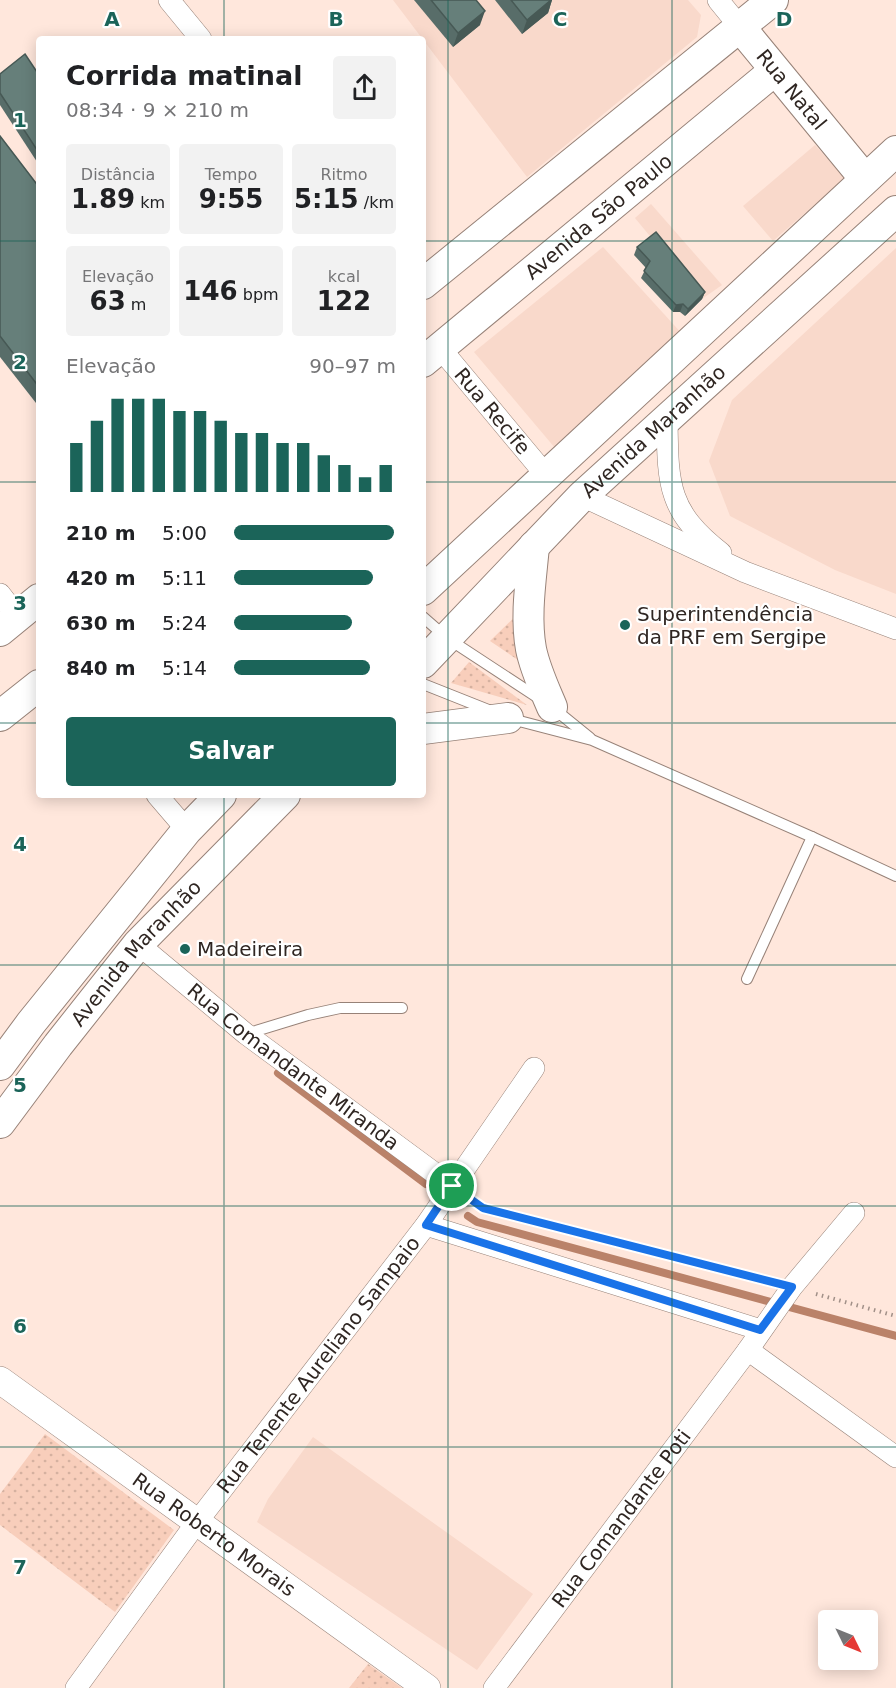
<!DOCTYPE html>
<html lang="pt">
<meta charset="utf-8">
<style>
:root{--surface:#fff;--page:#f2f2f2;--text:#202124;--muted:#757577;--accent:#1b6459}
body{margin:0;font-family:"DejaVu Sans",sans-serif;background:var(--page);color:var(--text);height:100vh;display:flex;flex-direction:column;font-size:22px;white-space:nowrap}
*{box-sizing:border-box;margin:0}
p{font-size:20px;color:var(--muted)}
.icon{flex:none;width:33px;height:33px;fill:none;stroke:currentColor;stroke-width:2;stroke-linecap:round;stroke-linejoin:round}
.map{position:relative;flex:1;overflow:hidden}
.details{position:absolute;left:36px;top:36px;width:390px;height:762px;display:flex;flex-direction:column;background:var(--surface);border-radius:6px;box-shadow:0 3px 15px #0003}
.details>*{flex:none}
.needle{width:39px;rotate:133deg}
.tools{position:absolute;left:818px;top:1610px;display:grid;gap:12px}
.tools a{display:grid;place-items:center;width:60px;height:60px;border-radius:6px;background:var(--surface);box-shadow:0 3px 15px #0003;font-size:30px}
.pin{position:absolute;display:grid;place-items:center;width:51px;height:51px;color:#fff;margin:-26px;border:3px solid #fff;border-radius:50%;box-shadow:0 2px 6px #0007}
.round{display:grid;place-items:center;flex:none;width:63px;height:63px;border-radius:6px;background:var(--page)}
.summary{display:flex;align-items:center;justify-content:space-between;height:102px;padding:0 30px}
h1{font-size:27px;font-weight:600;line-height:45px}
.figures{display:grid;grid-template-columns:repeat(3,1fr);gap:9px;height:102px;padding:6px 30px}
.figures div{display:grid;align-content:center;border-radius:6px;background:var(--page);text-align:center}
.figures b{font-size:26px;font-weight:600}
.figures small{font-size:16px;font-weight:400}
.figures p{font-size:16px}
.chart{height:168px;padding:12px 30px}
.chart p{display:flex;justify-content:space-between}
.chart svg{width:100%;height:108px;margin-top:6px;stroke:var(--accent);stroke-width:6}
.button{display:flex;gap:12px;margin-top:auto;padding:12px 30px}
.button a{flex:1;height:69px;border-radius:6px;background:var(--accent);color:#fff;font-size:24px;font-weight:600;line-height:69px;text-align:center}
ul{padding:0 30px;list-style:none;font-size:20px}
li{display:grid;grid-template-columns:96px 72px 1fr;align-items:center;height:45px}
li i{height:15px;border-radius:8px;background:var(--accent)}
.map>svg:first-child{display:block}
</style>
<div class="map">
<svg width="896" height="1688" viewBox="0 0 896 1688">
<defs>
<pattern id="grass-dots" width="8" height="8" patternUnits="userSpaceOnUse" patternTransform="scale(1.5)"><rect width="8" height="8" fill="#f8cebb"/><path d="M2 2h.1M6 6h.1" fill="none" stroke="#d5b1a0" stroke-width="1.8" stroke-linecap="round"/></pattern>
</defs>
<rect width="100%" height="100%" fill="#ffe7dc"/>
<g fill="#f9d9cb">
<path d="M393,0H688L701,15L697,37L527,177Z"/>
<path d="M815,145L845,178L773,241L743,206Z"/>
<path d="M651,204L722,285L702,299L635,218Z"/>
<path d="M603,247L684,336L555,448L474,352Z"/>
<path d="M896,248V594L835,570L730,516L709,461L732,400Z"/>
<path d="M313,1437L533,1594L477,1670L257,1522L268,1499Z"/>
</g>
<g fill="url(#grass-dots)">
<path d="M530,602L543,677L490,641Z"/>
<path d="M469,662L527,705L451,683Z"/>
<path d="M45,1434L174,1530L115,1612L0,1525V1494Z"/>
<path d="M368,1664L402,1688H349Z"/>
</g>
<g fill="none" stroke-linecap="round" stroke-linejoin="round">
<g stroke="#ba8269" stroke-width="8">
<path d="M278,1073L426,1184"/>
<path d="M468,1216L477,1222L896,1336"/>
</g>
<g stroke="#978278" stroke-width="12">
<g id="service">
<path d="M423,617L447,638L540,699"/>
<path d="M423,684L491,711"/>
<path d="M553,708L590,738"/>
<path d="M508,718L592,740L812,837L896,876"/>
<path d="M747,979L812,837"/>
<path d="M246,1034L308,1015L340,1008H402"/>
</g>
</g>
<g stroke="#978278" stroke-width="22">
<g id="minor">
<path d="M169,0L201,39"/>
<path d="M718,0L740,27"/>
<path id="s1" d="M440,348L545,474"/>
<path d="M667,419C668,484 667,511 721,553"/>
<path d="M582,496L745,572L896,629"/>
<path d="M0,594L17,616"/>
<path d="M157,795L187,830"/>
<path id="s2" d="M138,944L246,1034L452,1186"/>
<path d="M426,1225L761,1330"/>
<path d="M748,1350L896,1457"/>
<path id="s3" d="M76,1688L197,1522L426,1225L534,1068"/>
<path id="s4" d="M494,1688L748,1350L792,1287L854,1213"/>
</g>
</g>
<g stroke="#978278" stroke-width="28">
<g id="tertiary">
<path id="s5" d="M0,1380L427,1688"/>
</g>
</g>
<g stroke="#978278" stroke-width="32">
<g id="secondary">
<path id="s6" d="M740,27L865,179"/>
<path d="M423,284L773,0"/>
<path id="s7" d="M423,362L774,71"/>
<path d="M534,546C531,580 525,616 531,649C535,669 544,688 552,707"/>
<path d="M423,590L896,151"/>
<path d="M0,631L39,599"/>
<path id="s8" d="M423,663L582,496L896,211"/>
<path d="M0,716L39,685"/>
<path d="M423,729L508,718"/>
<path d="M0,1065L31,1023L187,830L221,795"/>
<path id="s9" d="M0,1123L58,1045L138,944L285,795"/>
</g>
</g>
<g stroke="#a19088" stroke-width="4" stroke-dasharray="1.5 4.5" stroke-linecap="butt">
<path d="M472,1200L483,1207L768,1281"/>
<path d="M816,1294L896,1316"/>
</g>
<use href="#service" stroke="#fff" stroke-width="10"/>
<use href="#minor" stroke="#fff" stroke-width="21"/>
<use href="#tertiary" stroke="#fff" stroke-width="27"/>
<use href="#secondary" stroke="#fff" stroke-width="30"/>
</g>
<g fill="#586d69">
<path d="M414,0H476L480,25L453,47Z"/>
<path d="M495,0H552L548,13L522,34Z"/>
<path d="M0,74L39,75V165L0,105Z"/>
<path d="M0,136L39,187V401L36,403L0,357Z"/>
<path d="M637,247L705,292L702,299L685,316L680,312H673L641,278L646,268L634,255Z"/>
</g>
<g fill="#475955">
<path d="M551,0H552L548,13L522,34L527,20Z"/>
<path d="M485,11L480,25L453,47L458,33Z"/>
<path d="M705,292L702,299L685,316L688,309Z"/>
<path d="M683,304L680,312H673L676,305Z"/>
</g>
<g fill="#667f7a" stroke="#475955" stroke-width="1.5">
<path d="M431,0H476L485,11L458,33Z"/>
<path d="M511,0H551L527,20Z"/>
<path d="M25,54L39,75V153L0,93V74Z"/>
<path d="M0,136L39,187V387L0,336Z"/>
<path d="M656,232L705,292L688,309L683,304L676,305L644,271L650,261L637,247Z"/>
</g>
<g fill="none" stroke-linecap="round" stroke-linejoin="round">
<g stroke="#fff" stroke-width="12">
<path id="route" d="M452,1186L483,1208L792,1287L760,1330L426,1225Z"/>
</g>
<use href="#route" stroke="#1a73e8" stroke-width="8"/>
</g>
<path fill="none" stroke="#1b6459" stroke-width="1.5" stroke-opacity="0.55" d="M224,0V39M448,0V1688M672,0V1688M0,241H39M423,241H896M0,482H39M423,482H896M0,723H39M423,723H896M224,795V1688M0,965H896M0,1206H896M0,1447H896"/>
<g fill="#1b6459" stroke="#fff" stroke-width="2">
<circle cx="625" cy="625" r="6"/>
<circle cx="185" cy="949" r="6"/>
</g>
<g text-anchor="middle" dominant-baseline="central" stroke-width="4.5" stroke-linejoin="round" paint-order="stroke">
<g font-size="20" fill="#2f2622" stroke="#fff">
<text stroke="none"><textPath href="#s6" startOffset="81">Rua Natal</textPath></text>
<text stroke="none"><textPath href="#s7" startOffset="228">Avenida São Paulo</textPath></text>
<text stroke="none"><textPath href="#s1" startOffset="82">Rua Recife</textPath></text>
<text stroke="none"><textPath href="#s8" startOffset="327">Avenida Maranhão</textPath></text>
<text stroke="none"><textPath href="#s9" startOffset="218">Avenida Maranhão</textPath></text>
<text stroke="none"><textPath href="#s2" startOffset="198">Rua Comandante Miranda</textPath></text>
<text stroke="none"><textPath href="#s3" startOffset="404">Rua Tenente Aureliano Sampaio</textPath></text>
<text stroke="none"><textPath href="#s4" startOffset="212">Rua Comandante Poti</textPath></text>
<text stroke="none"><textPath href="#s5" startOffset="264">Rua Roberto Morais</textPath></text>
</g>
<g font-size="20" fill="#2f2622" stroke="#fff" text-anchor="start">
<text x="637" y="614">Superintendência<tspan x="637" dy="23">da PRF em Sergipe</tspan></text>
<text x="197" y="949">Madeireira</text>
</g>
</g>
<g font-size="20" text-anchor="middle" font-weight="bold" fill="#1b6459" stroke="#fff" stroke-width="4.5" stroke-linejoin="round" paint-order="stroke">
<text x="112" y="26">A</text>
<text x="336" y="26">B</text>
<text x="560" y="26">C</text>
<text x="784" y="26">D</text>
<text x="20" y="127">1</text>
<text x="20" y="369">2</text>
<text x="20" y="610">3</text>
<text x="20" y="851">4</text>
<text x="20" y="1092">5</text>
<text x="20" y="1333">6</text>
<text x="20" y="1574">7</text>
</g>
</svg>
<div class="tools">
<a><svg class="needle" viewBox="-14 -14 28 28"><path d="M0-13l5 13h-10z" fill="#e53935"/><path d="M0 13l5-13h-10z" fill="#757577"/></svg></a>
</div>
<div class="pin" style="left:452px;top:1186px;background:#1e9e55"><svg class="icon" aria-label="arrive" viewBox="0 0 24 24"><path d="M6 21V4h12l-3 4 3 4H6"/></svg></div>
<section class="details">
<div class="summary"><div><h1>Corrida matinal</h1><p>08:34 · 9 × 210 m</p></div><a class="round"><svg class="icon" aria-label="share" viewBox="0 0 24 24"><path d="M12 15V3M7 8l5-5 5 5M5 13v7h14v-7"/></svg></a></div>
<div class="figures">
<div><p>Distância</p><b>1.89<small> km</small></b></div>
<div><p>Tempo</p><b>9:55</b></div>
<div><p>Ritmo</p><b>5:15<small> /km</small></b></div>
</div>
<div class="figures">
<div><p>Elevação</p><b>63<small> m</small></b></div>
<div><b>146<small> bpm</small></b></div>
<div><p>kcal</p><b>122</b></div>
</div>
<div class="chart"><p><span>Elevação</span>90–97 m</p>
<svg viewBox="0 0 160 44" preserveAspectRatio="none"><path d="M5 44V24M15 44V15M25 44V6M35 44V6M45 44V6M55 44V11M65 44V11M75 44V15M85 44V20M95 44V20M105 44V24M115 44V24M125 44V29M135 44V33M145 44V38M155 44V33"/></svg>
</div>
<ul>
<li><b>210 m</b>5:00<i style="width:99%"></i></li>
<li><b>420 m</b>5:11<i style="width:86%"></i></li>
<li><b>630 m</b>5:24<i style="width:73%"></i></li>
<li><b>840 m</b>5:14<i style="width:84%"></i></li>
</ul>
<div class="button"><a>Salvar</a></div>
</section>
</div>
